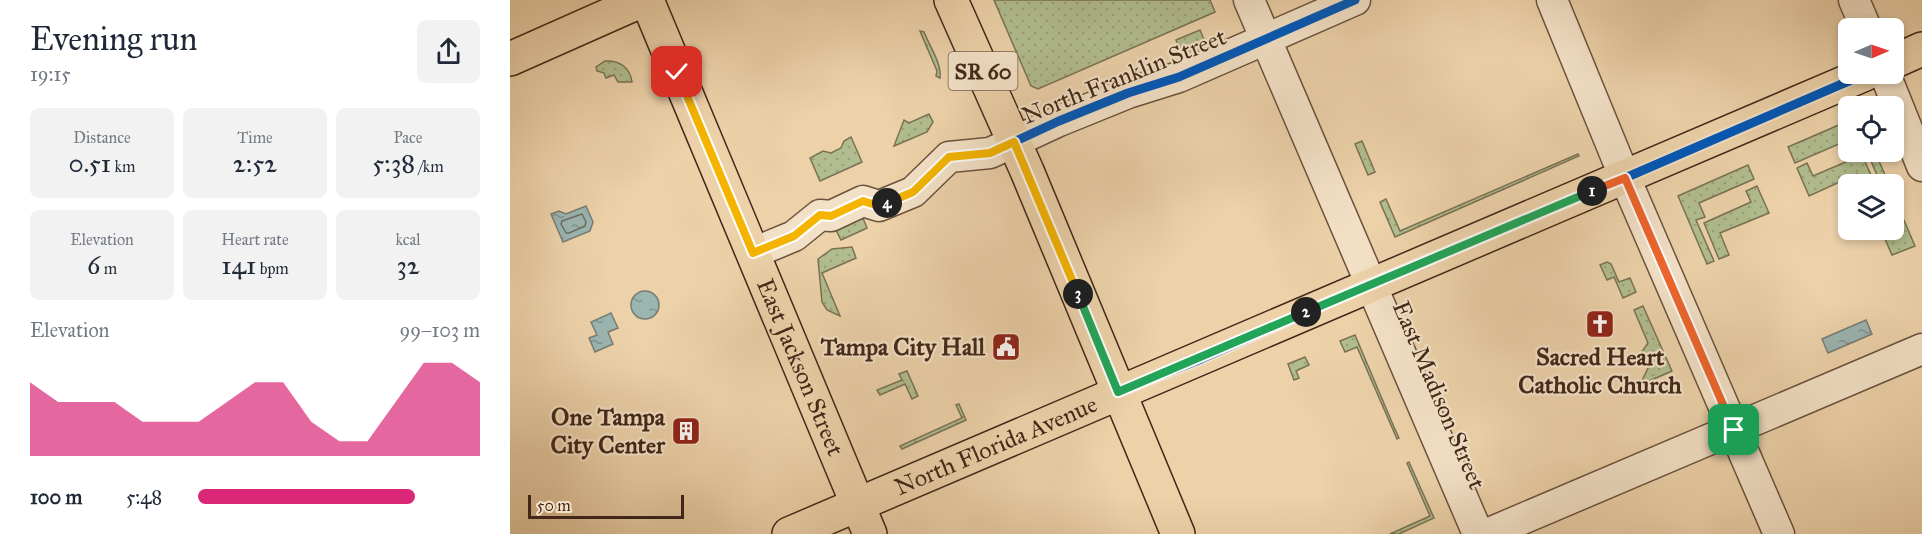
<!DOCTYPE html>
<meta charset="utf-8">
<style>
:root{--surface:#fff;--page:#f2f2f3;--text:#1f2937;--muted:#747a83;--accent:#db2777}
body{margin:0;font-family:"IM FELL Great Primer",serif;background:var(--page);color:var(--text);height:100vh;display:flex;flex-direction:column;font-size:22px;white-space:nowrap}
*{box-sizing:border-box;margin:0}
p{font-size:20px;color:var(--muted)}
.icon{flex:none;width:33px;height:33px;fill:none;stroke:currentColor;stroke-width:2;stroke-linecap:round;stroke-linejoin:round}
.map{position:relative;flex:1;overflow:hidden}
.details{display:flex;flex-direction:column;background:var(--surface);width:510px}
.details>*{flex:none}
.needle{width:39px;rotate:88deg}
.buttons{position:absolute;left:1328px;top:18px;display:grid;gap:12px}
.buttons a{display:grid;place-items:center;width:66px;height:66px;border-radius:9px;background:var(--surface);box-shadow:0 3px 9px #0003;font-size:30px}
.scale{position:absolute;left:18px;bottom:15px;width:156px;box-sizing:border-box;padding-left:6px;border:3px solid #422719;border-top:0;font-size:16px;line-height:21px;white-space:nowrap;color:#422719;-webkit-text-stroke:4px #f3e1c7;paint-order:stroke}
.pin{position:absolute;display:grid;place-items:center;width:51px;height:51px;color:#fff;margin:-26px;border-radius:12px;box-shadow:0 3px 9px #0006}
.km{position:absolute;width:30px;height:30px;margin:-15px;border-radius:50%;background:#222;color:#fff;font-size:16px;line-height:30px;text-align:center}
.round{display:grid;place-items:center;flex:none;width:63px;height:63px;border-radius:9px;background:var(--page)}
.headline{display:flex;align-items:center;justify-content:space-between;height:102px;padding:0 30px}
h1{font-size:33px;font-weight:600;line-height:45px}
.metrics{display:grid;grid-template-columns:repeat(3,1fr);gap:9px;height:102px;padding:6px 30px}
.metrics div{display:grid;align-content:center;border-radius:9px;background:var(--page);text-align:center}
.metrics b{font-size:26px;font-weight:600}
.metrics small{font-size:16px;font-weight:400}
.metrics p{font-size:16px}
.chart{height:168px;padding:12px 30px}
.chart p{display:flex;justify-content:space-between}
.chart svg{width:100%;height:108px;margin-top:6px;fill:var(--accent);opacity:.7}
ul{padding:0 30px;list-style:none;font-size:20px}
li{display:grid;grid-template-columns:96px 72px 1fr;align-items:center;height:45px}
li i{height:15px;border-radius:8px;background:var(--accent)}
main{display:flex;flex:1;min-height:0}
.map>svg:first-child{display:block}
</style>
<main>
<section class="details">
<div class="headline"><div><h1>Evening run</h1><p>19:15</p></div><a class="round"><svg class="icon" aria-label="share" viewBox="0 0 24 24"><path d="M12 15V3M7 8l5-5 5 5M5 13v7h14v-7"/></svg></a></div>
<div class="metrics">
<div><p>Distance</p><b>0.51<small> km</small></b></div>
<div><p>Time</p><b>2:52</b></div>
<div><p>Pace</p><b>5:38<small> /km</small></b></div>
</div>
<div class="metrics">
<div><p>Elevation</p><b>6<small> m</small></b></div>
<div><p>Heart rate</p><b>141<small> bpm</small></b></div>
<div><p>kcal</p><b>32</b></div>
</div>
<div class="chart"><p><span>Elevation</span>99–103 m</p>
<svg viewBox="0 0 160 44" preserveAspectRatio="none"><path d="M0 44V14L10 22L20 22L30 22L40 30L50 30L60 30L70 22L80 14L90 14L100 30L110 38L120 38L130 22L140 6L150 6L160 14V44z"/></svg>
</div>
<ul>
<li><b>100 m</b>5:48<i style="width:77%"></i></li>
</ul>
</section>
<div class="map">
<svg width="1412" height="534" viewBox="0 0 1412 534">
<defs>
<pattern id="green-dots" width="8" height="8" patternUnits="userSpaceOnUse" patternTransform="scale(1.5)"><rect width="8" height="8" fill="#b1bd8e"/><path d="M2 2h.1M6 6h.1" fill="none" stroke="#99a27a" stroke-width="1.8" stroke-linecap="round"/></pattern>
<pattern id="water-ripples" width="26" height="14" patternUnits="userSpaceOnUse" patternTransform="scale(1.5)"><rect width="26" height="14" fill="#9bb5b1"/><path d="M2 4q2-2 4 0t4 0M15 11q2-2 4 0t4 0" fill="none" stroke="#80938f"/></pattern>
</defs>
<rect width="100%" height="100%" fill="#ecd1a9"/>
<filter id="stains"><feTurbulence type="fractalNoise" baseFrequency=".00333" numOctaves="4"/><feColorMatrix values="0 0 0 0 .2 0 0 0 0 .09 0 0 0 0 .02 0 0 0 .5 -.17"/></filter>
<radialGradient id="worn" r=".72"><stop offset=".6" stop-color="#630" stop-opacity="0"/><stop offset="1" stop-color="#630" stop-opacity=".3"/></radialGradient>
<g fill="url(#green-dots)" stroke="#7a7254" stroke-width="1.5">
<path d="M484,0H700L705,12L528,89L521,86Z"/>
<path d="M690,30L697,47L673,57L666,40Z"/>
<path d="M410,31L414,32C419,45 432,64 430,78L426,76L427,71Z"/>
<path d="M95,61C109,60 120,67 122,82H108L104,75L96,78L94,73L87,71L86,67Z"/>
<path d="M419,114L423,122L417,132L384,146L394,120L399,123Z"/>
<path d="M1338,121V140L1285,163L1278,147Z"/>
<path d="M341,137L352,162L310,181L300,158L313,151L321,153L331,148L334,141Z"/>
<path d="M852,141L865,172L858,175L845,144Z"/>
<path d="M1357,152H1365L1379,184H1371Z"/>
<path d="M1068,154L1069,156L885,237L870,202L876,199L890,231Z"/>
<path d="M1352,155L1365,184H1352L1347,174L1299,196L1287,168L1297,163L1303,176Z"/>
<path d="M1238,165L1244,179L1189,203L1195,217L1186,220L1204,261L1197,264L1168,196Z"/>
<path d="M1247,186L1259,213L1210,233L1219,255L1209,259L1194,223L1241,202L1236,191Z"/>
<path d="M1384,197L1405,246L1382,255L1371,230H1383Z"/>
<path d="M351,213L357,228L331,240L324,226Z"/>
<path d="M342,247L346,258L312,273L330,316L317,310L312,302L308,259L322,249Z"/>
<path d="M1097,262L1101,264L1109,282L1120,278L1126,292L1113,298L1104,277L1097,280L1090,265Z"/>
<path d="M1133,306L1162,371L1130,385L1138,368L1131,353L1138,343L1124,310Z"/>
<path d="M845,335L884,427L889,438L887,439L847,347L835,352L830,341Z"/>
<path d="M795,357L799,365L786,371L789,378L784,380L778,364Z"/>
<path d="M397,371L408,396L402,399L395,384L370,395L367,390L392,380L389,374Z"/>
<path d="M449,404L456,420L392,449L390,446L452,418L446,405Z"/>
<path d="M899,462L924,518L889,534H880L920,516L897,463Z"/>
</g>
<g fill="url(#water-ripples)" stroke="#777c74" stroke-width="1.5">
<path d="M76,206L83,222L80,231L53,242L41,214L49,211L56,214Z"/>
<circle cx="135" cy="305" r="14"/>
<path d="M101,313L108,328L98,332L103,344L85,352L79,338L87,335L81,322Z"/>
<path d="M1356,320L1362,334L1318,353L1312,339Z"/>
</g>
<g fill="none" stroke-linecap="round" stroke-linejoin="round">
<path stroke="#6e6e65" stroke-width="1.5" d="M72,214L76,222L75,226L59,233H56L51,224L52,221Z"/>
<g stroke="#6c523d" stroke-width="33">
<g id="minor">
<path d="M739,0L968,534"/>
<path d="M1042,0L1115,178L1269,534"/>
<path d="M1344,0L1356,28"/>
<path d="M1375,74L1412,166"/>
<path d="M243,253L284,236L310,215L321,216L353,201L369,206L403,192L439,157L480,153L549,121L618,93L669,77L845,0"/>
<path d="M977,534L1412,349"/>
</g>
</g>
<g stroke="#422719" stroke-width="36">
<g id="major">
<path id="s1" d="M137,0L360,534"/>
<path d="M441,0L517,171L668,534"/>
<path d="M0,59L133,0"/>
<path d="M1383,62L1412,49"/>
<path id="s2" d="M279,534L1355,74"/>
</g>
</g>
<use href="#minor" stroke="#f3e1c7" stroke-width="30"/>
<use href="#major" stroke="#ecd1a9" stroke-width="33"/>
<g stroke="#f3e1c7" stroke-width="13">
<g id="cycleway">
<path d="M243,253L284,236L310,215L321,216L353,201L369,206L403,192L439,157L480,153L549,121L618,93L669,77L845,0"/>
<path d="M608,392L691,359L860,284L1115,178L1355,74"/>
</g>
</g>
<use href="#cycleway" stroke="#0057b8" stroke-width="9"/>
</g>
<g fill="none" stroke-linecap="round" stroke-linejoin="round">
<g stroke="#fff" stroke-width="12">
<path id="split-1" d="M1082,191L1115,178L1224,430"/>
</g>
<g stroke="#fff" stroke-width="12">
<path id="split-2" d="M796,312L1082,191"/>
</g>
<g stroke="#fff" stroke-width="12">
<path id="split-3" d="M568,294L608,392L796,312"/>
</g>
<g stroke="#fff" stroke-width="12">
<path id="split-4" d="M377,203L403,192L439,157L480,153L504,142L568,294"/>
</g>
<g stroke="#fff" stroke-width="12">
<path id="split-5" d="M167,72L243,253L284,236L310,215L321,216L353,201L369,206L377,203"/>
</g>
<use href="#split-1" stroke="#f0652b" stroke-width="8"/>
<use href="#split-2" stroke="#22a559" stroke-width="8"/>
<use href="#split-3" stroke="#22a559" stroke-width="8"/>
<use href="#split-4" stroke="#f5b400" stroke-width="8"/>
<use href="#split-5" stroke="#f5b400" stroke-width="8"/>
</g>
<defs>
<g id="church-square" transform="scale(1.5)"><rect x="-9" y="-9" width="18" height="18" rx="4" fill="#8f2418" stroke="#f3e1c7"/><path d="M-1.2-6h2.4v3.5h3.3v2.4h-3.3V6h-2.4V-.1h-3.3v-2.4h3.3Z" fill="#fff"/></g>
<g id="civic-square" transform="scale(1.5)"><rect x="-9" y="-9" width="18" height="18" rx="4" fill="#8f2418" stroke="#f3e1c7"/><path d="M-.6-6.5H3V-4.5H.6V-3L4-1V1h2V6H-6V1h2V-1L-.6-3ZM-1.2 2.5V6h2.4V2.5Z" fill="#fff"/></g>
<g id="building-square" transform="scale(1.5)"><rect x="-9" y="-9" width="18" height="18" rx="4" fill="#8f2418" stroke="#f3e1c7"/><path d="M-4-6H4V6H1V3H-1V6H-4ZM-2.5-4.3h1.7v1.8h-1.7ZM.8-4.3h1.7v1.8H.8ZM-2.5-1h1.7V.8h-1.7ZM.8-1h1.7V.8H.8Z" fill="#fff"/></g>
</defs>
<g fill-rule="evenodd">
<use href="#church-square" x="1090" y="324"/>
<use href="#civic-square" x="496" y="347"/>
<use href="#building-square" x="176" y="431"/>
</g>
<g text-anchor="middle" dominant-baseline="central" stroke-width="4.5" stroke-linejoin="round" paint-order="stroke">
<rect fill="#f3e1c7" stroke="#775f4d" stroke-width="1.5" x="438.5" y="52" width="69" height="38" rx="4.5"/>
<g font-size="22" font-weight="bold" fill="#422719">
<text x="473" y="71">SR 60</text>
</g>
<g font-size="24" fill="#422719" stroke="#f3e1c7">
<text transform="translate(614 76) rotate(-22)">North Franklin Street</text>
<text stroke="none"><textPath href="#s1" startOffset="398">East Jackson Street</textPath></text>
<text transform="translate(929 395) rotate(67)">East Madison Street</text>
<text stroke="none"><textPath href="#s2" startOffset="225">North Florida Avenue</textPath></text>
</g>
<g font-size="24" font-weight="bold" fill="#422719" stroke="#f3e1c7" text-anchor="end">
<text x="475" y="347">Tampa City Hall</text>
<text x="1090" y="357" text-anchor="middle">Sacred Heart<tspan x="1090" dy="28">Catholic Church</tspan></text>
<text x="155" y="417">One Tampa<tspan x="155" dy="28">City Center</tspan></text>
</g>
</g>
<rect width="100%" height="100%" filter="url(#stains)"/>
<rect width="100%" height="100%" fill="url(#worn)"/>
</svg>
<div class="buttons">
<a><svg class="needle" viewBox="-14 -14 28 28"><path d="M0-13l5 13h-10z" fill="#e53935"/><path d="M0 13l5-13h-10z" fill="#747a83"/></svg></a>
<a><svg class="icon" aria-label="locate" viewBox="0 0 24 24"><circle cx="12" cy="12" r="6"/><path d="M12 2v4M12 18v4M2 12h4M18 12h4"/></svg></a>
<a><svg class="icon" aria-label="layers" viewBox="0 0 24 24"><path d="M12 4l9 5-9 5-9-5zM3 14l9 5 9-5"/></svg></a>
</div>
<div class="scale">50 m</div>
<div class="pin" style="left:1224px;top:430px;background:#1e9e55"><svg class="icon" aria-label="arrive" viewBox="0 0 24 24"><path d="M6 21V4h12l-3 4 3 4H6"/></svg></div>
<div class="pin" style="left:167px;top:72px;background:#d93025"><svg class="icon" aria-label="check" viewBox="0 0 24 24"><path d="M5 12l5 5 9-10"/></svg></div>
<b class="km" style="left:1082px;top:191px">1</b>
<b class="km" style="left:796px;top:312px">2</b>
<b class="km" style="left:568px;top:294px">3</b>
<b class="km" style="left:377px;top:203px">4</b>
</div>
</main>
